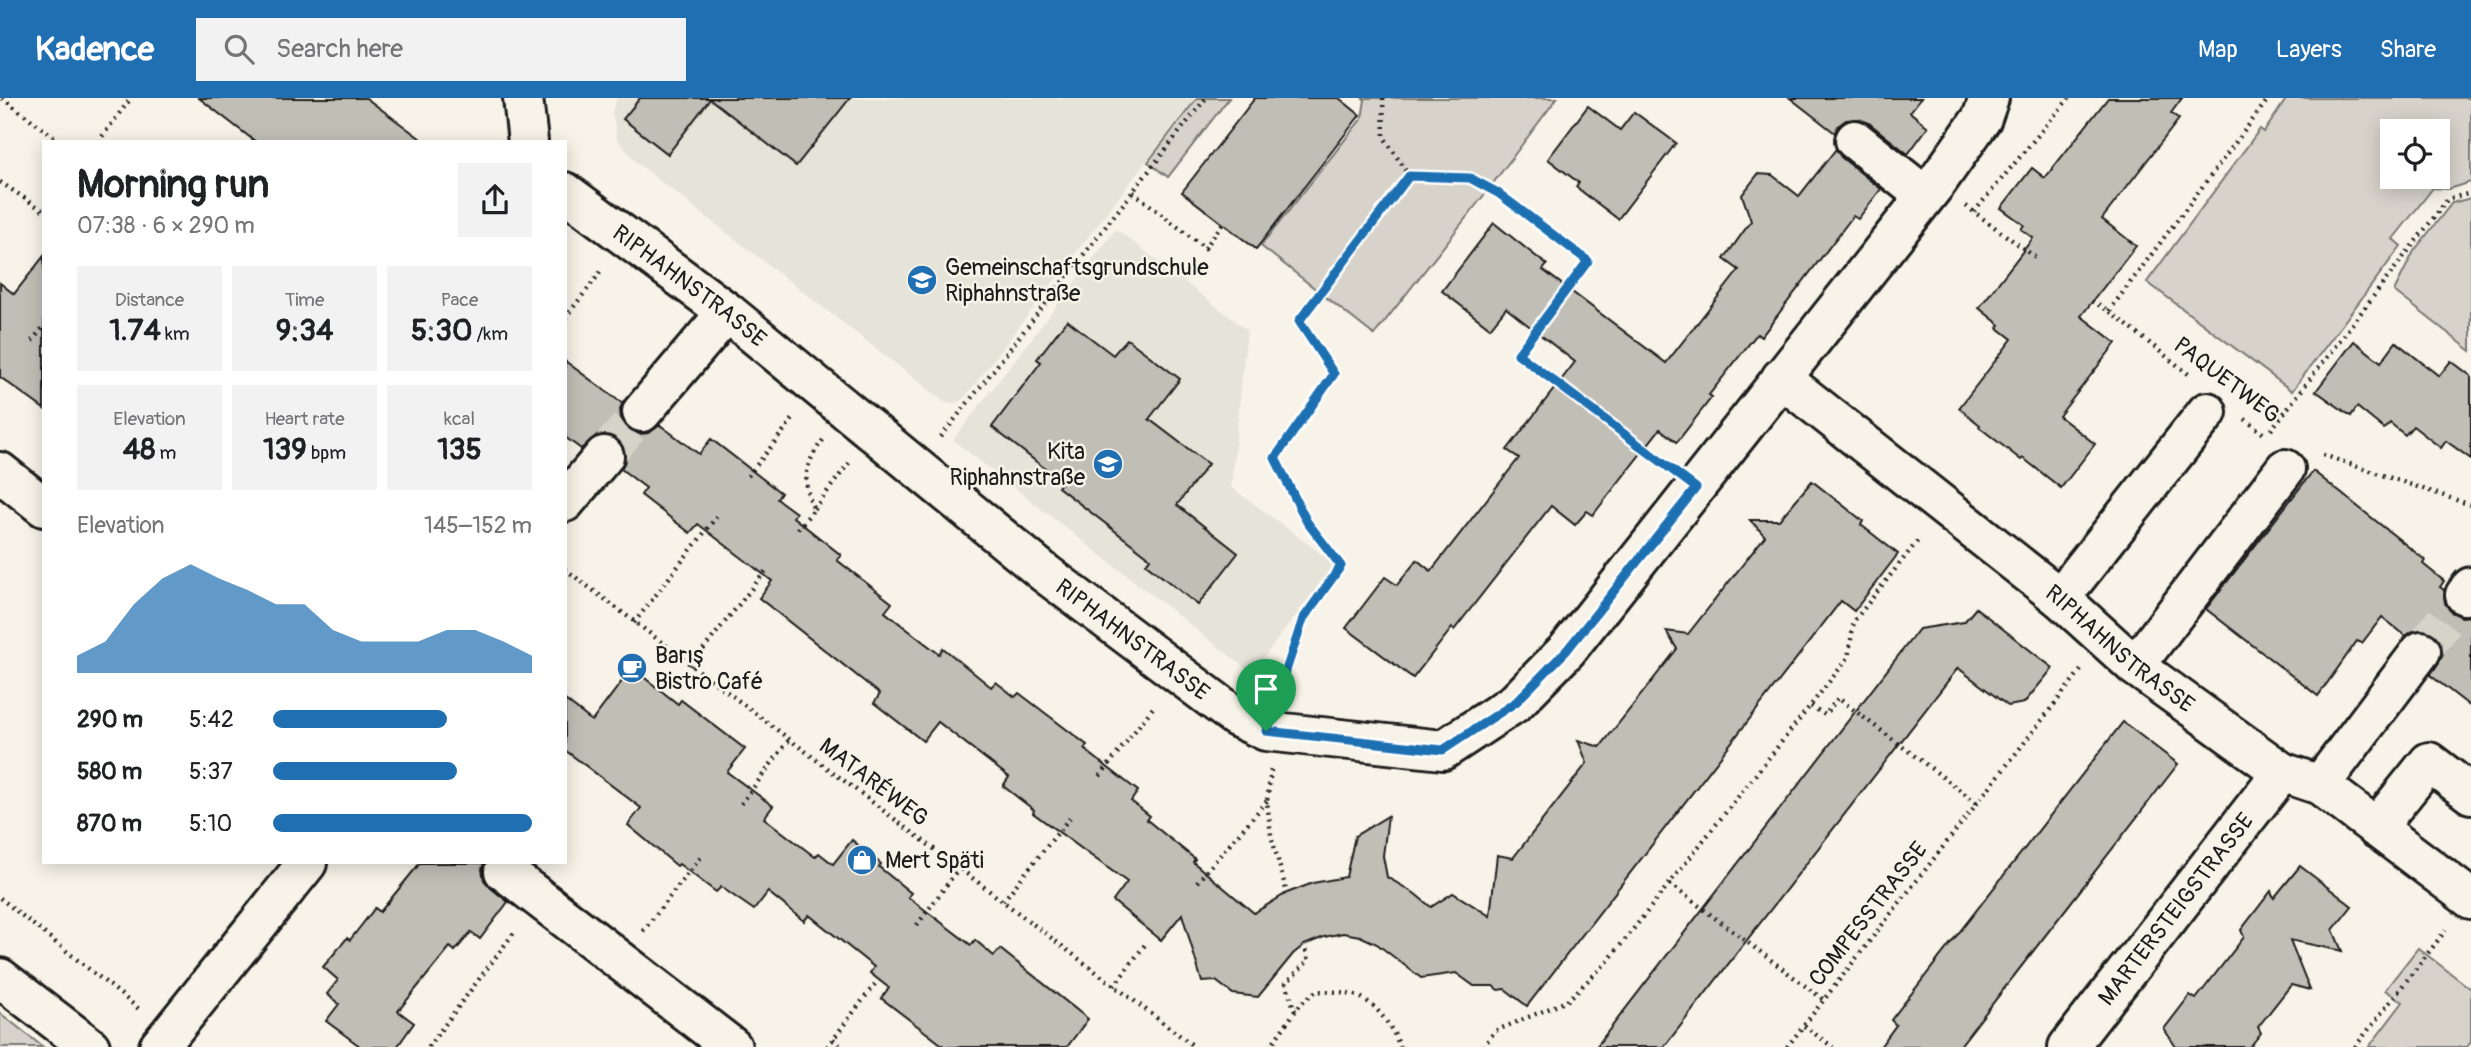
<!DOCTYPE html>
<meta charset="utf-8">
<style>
:root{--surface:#fff;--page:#f2f2f2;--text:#202124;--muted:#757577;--accent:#1f6fb2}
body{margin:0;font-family:Pangolin,sans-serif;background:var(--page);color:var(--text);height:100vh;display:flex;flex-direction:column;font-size:26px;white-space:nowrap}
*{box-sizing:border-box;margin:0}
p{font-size:23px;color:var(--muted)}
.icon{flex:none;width:38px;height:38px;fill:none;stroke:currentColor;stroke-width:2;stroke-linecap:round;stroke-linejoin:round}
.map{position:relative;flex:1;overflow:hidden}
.drawer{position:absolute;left:42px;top:42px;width:525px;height:724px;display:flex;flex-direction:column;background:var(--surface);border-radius:0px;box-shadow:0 4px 18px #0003}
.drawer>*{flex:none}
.fabs{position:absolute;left:2380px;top:21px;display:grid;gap:14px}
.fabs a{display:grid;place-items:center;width:70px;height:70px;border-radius:0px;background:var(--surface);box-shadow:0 4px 18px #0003;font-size:35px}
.pin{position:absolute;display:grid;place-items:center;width:60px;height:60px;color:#fff;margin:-72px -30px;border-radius:50% 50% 50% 0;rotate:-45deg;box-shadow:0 0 7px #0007}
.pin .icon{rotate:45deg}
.round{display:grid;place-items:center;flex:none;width:74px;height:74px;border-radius:0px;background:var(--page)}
.summary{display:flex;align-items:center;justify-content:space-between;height:119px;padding:0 35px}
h1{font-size:38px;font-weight:700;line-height:52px}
.metrics{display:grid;grid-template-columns:repeat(3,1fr);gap:10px;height:119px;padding:7px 35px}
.metrics div{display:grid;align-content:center;border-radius:0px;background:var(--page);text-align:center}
.metrics b{font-size:30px;font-weight:700}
.metrics small{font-size:19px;font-weight:400}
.metrics p{font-size:19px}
.chart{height:196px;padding:14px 35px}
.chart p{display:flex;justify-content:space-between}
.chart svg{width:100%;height:126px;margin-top:7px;fill:var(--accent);opacity:.7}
ul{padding:0 35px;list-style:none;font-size:23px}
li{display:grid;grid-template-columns:112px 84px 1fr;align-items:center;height:52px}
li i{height:18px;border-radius:9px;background:var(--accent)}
header{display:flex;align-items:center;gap:42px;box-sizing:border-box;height:98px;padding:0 35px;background:var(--accent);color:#fff}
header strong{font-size:33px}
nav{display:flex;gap:38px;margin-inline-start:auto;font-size:24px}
.search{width:490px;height:63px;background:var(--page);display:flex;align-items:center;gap:18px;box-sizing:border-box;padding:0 24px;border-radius:0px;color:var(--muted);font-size:26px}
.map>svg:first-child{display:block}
</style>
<header>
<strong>Kadence</strong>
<div class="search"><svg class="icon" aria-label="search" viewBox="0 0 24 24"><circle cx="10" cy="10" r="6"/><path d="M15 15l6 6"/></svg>Search here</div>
<nav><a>Map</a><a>Layers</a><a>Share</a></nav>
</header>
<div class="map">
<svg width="2471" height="949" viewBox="0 0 2471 949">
<rect width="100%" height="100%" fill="#f7f3e8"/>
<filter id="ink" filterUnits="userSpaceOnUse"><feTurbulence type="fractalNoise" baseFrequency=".0143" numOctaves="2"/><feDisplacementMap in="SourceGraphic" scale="14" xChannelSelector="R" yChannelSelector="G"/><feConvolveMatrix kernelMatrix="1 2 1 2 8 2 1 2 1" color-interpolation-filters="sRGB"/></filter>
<g filter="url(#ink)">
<g fill="#e6e3d9">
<path d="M617,0H1195L965,299L961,303L953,305H946L637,65L617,41L612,13Z"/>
<path d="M1116,131L1247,232L1231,389L1335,466L1252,575L953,342Z"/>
</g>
<g fill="#d7d3cb" stroke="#7a7874" stroke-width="2" fill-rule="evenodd">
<path d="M1197,0H1229L1168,79L1148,64Z"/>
<path d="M1363,0H1557L1488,92L1374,237L1261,148L1362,20L1365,2Z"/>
<path d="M2287,0H2471V84L2448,91L2433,90L2393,141L2401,148L2292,293L2147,184L2260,31L2264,34ZM2392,33H2438V79H2392Z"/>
<path d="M2471,100V253L2394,193L2414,153L2452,105Z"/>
<path d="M2418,850L2471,891V944L2467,949H2369L2403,904L2385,892Z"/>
<path d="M0,915L43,949H0Z"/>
</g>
<g fill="#c0beb5" stroke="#1c1c1c" stroke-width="2">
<path d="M199,0H366L425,44H256Z"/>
<path d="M640,0H850L796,68L710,1L668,56L623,21Z"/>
<path d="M1255,0H1339L1360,17L1256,151L1182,94Z"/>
<path d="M1790,0H1921L1910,14L1928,29L1908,56L1869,25L1859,21L1846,22L1838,28L1835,35Z"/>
<path d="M2108,0H2182L2171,15L2179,21L2102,121L2136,148L2081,218L2116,245L2059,318L2095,346L2061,390L2023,360L2021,362L1979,329L1980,327L1959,310L2012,241L1998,230L2000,227L1979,210L2033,140L2021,131L2024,127L2001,110L2032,70L2045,80Z"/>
<path d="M1588,8L1620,32L1634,14L1676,45L1618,121L1576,89L1579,85L1548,61Z"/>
<path d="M1836,51L1841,59L1881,91L1858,121L1853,118L1761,239L1757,236L1709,297L1712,299L1677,344L1660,331L1593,417L1587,413L1575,427L1551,408L1454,532L1452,530L1413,580L1346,530L1385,479L1397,487L1417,462L1431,473L1519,360L1507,352L1575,264L1506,210L1490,230L1442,193L1494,125L1547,167L1543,172L1666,265L1739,172L1724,161L1751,123L1742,97L1758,76L1772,77L1799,98Z"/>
<path d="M44,158V311L0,279V185L14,196Z"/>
<path d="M1067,222L1113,257L1127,241L1180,281L1149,321L1208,366L1177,407L1238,455L1198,507L1146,466L1150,460L1058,389L1062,384L992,329L1041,264L1037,261Z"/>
<path d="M2354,243L2381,264L2396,244L2439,278L2451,263L2471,278V361L2446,343L2441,350L2413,328L2405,337L2390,325L2384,331L2357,309L2351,318L2316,293Z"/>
<path d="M565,263L622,305L624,302L620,311L621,321L628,331L639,336L649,335L660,327L699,356L711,341L781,395L777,401L796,415L793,419L841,457L837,462L892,505L885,514L939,556L943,550L991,589L996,584L1015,599L1019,595L1087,647L1084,651L1138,693L1131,703L1150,718L1147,722L1195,761L1193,764L1254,815L1287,795L1313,785L1346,779L1355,738L1388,718L1383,758L1387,779L1414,795L1431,809L1453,795L1490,818L1497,757L1513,760L1587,665L1578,642L1600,649L1677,551L1666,533L1688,536L1765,438L1750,422H1779L1812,383L1863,423L1861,427L1898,456L1854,513L1841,503L1527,908L1505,891L1498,892L1493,888H1474L1456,875L1421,880L1377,846L1360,838L1343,835L1324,839L1304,847L1293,856L1258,899L1233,896L1216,883L1202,884L1182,816L1161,842L1113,803L1127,784L1033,715L1034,712L1003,688L1009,679L938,624L923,643L874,605L880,596L759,500L772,483L698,426L690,435L641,397L646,390L621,371L626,361L625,351L618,341L607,336L597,337L581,351L565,339Z"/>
<path d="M2313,373L2425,462L2423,466L2444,483L2440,489L2444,492L2445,505L2451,514L2462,519L2471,518V609L2430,577L2438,566L2443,555L2441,544L2435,536L2424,531L2413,533L2406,538L2382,519L2362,545L2357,543L2318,598L2206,511Z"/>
<path d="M1976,510L2053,570L2024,605L2008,608L1958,570L1664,949H1596L1919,531L1964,524Z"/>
<path d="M632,570L678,606L681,602L745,651L727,674L773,708L764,720L815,759L819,755L833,766L852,742L881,766L879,769L911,795L908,799L971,847L975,842L994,858L1000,851L1088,921L1067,949H945L881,900L889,890L870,875L874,869L809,817L804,823L768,794L754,812L721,789L716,794L679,766L677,768L628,727L641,710L565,652V602L592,623Z"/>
<path d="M2123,624L2178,666L1959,949H1880L1896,927L1891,922Z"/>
<path d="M420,765H484L482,771L484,782L491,790L508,804L480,841L471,834L455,853L450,849L398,913L414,925L397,949H361L326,923L339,906L327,896L338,882L323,869L347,840L350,842L375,810L380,814Z"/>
<path d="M2300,768L2352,808L2333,832L2342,853L2290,842L2310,892L2291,887L2258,929L2261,935L2250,949H2176L2164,931L2190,897L2196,901L2244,839L2241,832L2271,793L2274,800Z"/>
</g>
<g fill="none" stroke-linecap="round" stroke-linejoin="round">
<g stroke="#d6d3c9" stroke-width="38" stroke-dasharray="38 19" stroke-linecap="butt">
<path d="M604,358L642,314"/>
<path d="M2421,553L2465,497"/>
</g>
<g stroke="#1c1c1c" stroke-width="44">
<g id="minor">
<path d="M523,0L528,44"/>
<path d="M1855,42L1925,98"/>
<path id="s1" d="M565,94L727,214L1046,476L1236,619L1266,633L1443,652L1516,604L1567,552L1937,84L1982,20L1989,0"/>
<path id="s2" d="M1781,280L2060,500L2135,568L2282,674L2320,687L2471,801"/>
<path d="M642,314L727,214"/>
<path d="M0,374L44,409"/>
<path d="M565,404L604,358"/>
<path d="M2465,497L2471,489"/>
<path d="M2060,500L2207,314"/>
<path d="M2135,568L2285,371"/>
<path d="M2320,687L2421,553"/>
<path d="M2376,730L2429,664L2471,696"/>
<path d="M504,773L732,949"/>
<path d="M0,880L90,949"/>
<path d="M159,949L307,765"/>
<path id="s3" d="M2068,949L2282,674"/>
</g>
</g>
<g stroke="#1c1c1c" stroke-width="4.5" stroke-dasharray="2 5" stroke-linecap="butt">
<path d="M2,0L61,44"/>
<path d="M1383,0L1384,39L1409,78L1470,80L1498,95L1588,163L1518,256L1664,367"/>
<path d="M98,44L131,0"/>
<path d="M0,84L44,113"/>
<path d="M1133,94L1205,150L1223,125"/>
<path d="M1966,108L2039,162"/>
<path d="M1974,114L2069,0"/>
<path d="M2092,203L2109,213L2191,278"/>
<path d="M2109,213L2269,0"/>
<path d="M565,220L603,171"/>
<path d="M32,243L44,228"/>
<path d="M2245,321L2265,337"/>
<path d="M2271,332L2448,101L2471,95"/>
<path d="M941,339L1206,0"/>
<path d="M2323,357L2471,407"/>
<path d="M748,378L793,321"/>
<path d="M814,411L849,365"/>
<path d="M798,431L814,411C801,384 805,365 823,342"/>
<path d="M565,471L1195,949"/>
<path d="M634,525L718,417"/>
<path d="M690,568L768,470"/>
<path d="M1278,596L1303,521L1341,468L1307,424L1275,360L1334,276L1299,223L1409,78"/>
<path d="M1811,608L1825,617L1838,600L1977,705"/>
<path d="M1271,672L1267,703L1271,737L1287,795"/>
<path d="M1100,678L1155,607"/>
<path d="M741,706L789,642"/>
<path d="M1197,784L1267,703"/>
<path d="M1670,786L1824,902"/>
<path d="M0,800L139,911"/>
<path d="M1003,803L1072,717"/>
<path d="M917,827L959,770"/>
<path d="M643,833L701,759"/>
<path d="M1114,888L1147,844"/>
<path d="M1295,913L1286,885L1309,862L1304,847"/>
<path d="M1804,928L1833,949"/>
<path d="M833,941L842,949"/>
<path d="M428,949L516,832"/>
<path d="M827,949L878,882"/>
<path d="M1270,949L1301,905L1316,893C1327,894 1340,893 1351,896C1374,901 1392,928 1400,949"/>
<path d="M1483,949L1495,933L1567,903L1608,863L1848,560L1854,523L1920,440"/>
<path d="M1787,949L2081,572"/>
<path d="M2355,949L2446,832"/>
</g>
<use href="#minor" stroke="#f7f3e8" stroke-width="38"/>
</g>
</g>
<g fill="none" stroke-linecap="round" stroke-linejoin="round" filter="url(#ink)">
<g stroke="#fff" stroke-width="14">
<path id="route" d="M1409,78L1470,80L1498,95L1588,163L1518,256L1696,390L1567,552L1516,604L1443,652L1266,633L1303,521L1341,468L1307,424L1275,360L1334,276L1299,223Z"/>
</g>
<use href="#route" stroke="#1f6fb2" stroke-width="9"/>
</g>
<defs>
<g id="school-disc" transform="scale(1.575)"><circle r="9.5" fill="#1f6fb2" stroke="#f7f3e8"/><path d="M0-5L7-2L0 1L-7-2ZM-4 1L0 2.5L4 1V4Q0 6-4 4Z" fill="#fff"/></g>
<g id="cafe-disc" transform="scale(1.575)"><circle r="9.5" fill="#1f6fb2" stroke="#f7f3e8"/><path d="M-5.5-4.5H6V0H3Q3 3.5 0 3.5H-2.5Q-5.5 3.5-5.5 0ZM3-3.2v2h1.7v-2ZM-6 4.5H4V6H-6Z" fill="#fff"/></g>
<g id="shop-disc" transform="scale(1.575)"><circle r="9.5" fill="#1f6fb2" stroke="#f7f3e8"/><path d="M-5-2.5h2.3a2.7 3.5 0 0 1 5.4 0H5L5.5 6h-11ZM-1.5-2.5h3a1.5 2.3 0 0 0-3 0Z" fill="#fff"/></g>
</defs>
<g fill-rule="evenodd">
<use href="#school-disc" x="922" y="182"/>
<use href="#school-disc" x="1108" y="366"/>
<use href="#cafe-disc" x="632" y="570"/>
<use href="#shop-disc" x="862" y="762"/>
</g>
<g text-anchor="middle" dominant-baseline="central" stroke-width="5" stroke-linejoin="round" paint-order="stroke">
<g font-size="23" fill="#1c1c1c" stroke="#f7f3e8" text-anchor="start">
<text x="945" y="169">Gemeinschaftsgrundschule<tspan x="945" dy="26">Riphahnstraße</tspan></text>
<text x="1085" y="353" text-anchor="end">Kita<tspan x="1085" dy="26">Riphahnstraße</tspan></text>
<text x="655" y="557">Barış<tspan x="655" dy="26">Bistro Café</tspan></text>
<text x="885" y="762">Mert Späti</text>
</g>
<g font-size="23" fill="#1c1c1c" stroke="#f7f3e8">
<text stroke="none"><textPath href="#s1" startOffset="156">RIPHAHNSTRASSE</textPath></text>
<text transform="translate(2227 282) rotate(37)">PAQUETWEG</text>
<text stroke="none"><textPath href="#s1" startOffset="723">RIPHAHNSTRASSE</textPath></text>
<text stroke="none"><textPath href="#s2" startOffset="434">RIPHAHNSTRASSE</textPath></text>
<text transform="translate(874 684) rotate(37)">MATARÉWEG</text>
<text stroke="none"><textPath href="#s3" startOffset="175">MARTERSTEIGSTRASSE</textPath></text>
<text transform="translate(1868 816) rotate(-52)">COMPESSTRASSE</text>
</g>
</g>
</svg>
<div class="fabs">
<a><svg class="icon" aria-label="locate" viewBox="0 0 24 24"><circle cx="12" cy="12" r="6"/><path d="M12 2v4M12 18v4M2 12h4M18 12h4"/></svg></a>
</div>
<div class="pin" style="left:1266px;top:633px;background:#1e9e55"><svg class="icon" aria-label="arrive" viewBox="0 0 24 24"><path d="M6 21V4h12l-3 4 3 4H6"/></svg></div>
<section class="drawer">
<div class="summary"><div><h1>Morning run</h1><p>07:38 · 6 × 290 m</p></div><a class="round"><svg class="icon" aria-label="share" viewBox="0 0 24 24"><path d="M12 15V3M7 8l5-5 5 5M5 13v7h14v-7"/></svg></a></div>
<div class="metrics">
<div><p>Distance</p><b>1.74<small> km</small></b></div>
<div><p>Time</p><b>9:34</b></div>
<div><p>Pace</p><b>5:30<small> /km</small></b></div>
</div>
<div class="metrics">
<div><p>Elevation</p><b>48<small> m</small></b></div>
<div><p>Heart rate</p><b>139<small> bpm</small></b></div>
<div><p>kcal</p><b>135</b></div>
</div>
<div class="chart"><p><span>Elevation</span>145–152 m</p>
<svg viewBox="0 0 160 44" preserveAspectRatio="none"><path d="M0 44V38L10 33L20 20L30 11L40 6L50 11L60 15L70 20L80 20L90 29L100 33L110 33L120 33L130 29L140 29L150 33L160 38V44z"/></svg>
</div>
<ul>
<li><b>290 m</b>5:42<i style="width:67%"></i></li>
<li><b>580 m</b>5:37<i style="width:71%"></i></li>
<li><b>870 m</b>5:10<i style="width:100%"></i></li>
</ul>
</section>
</div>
